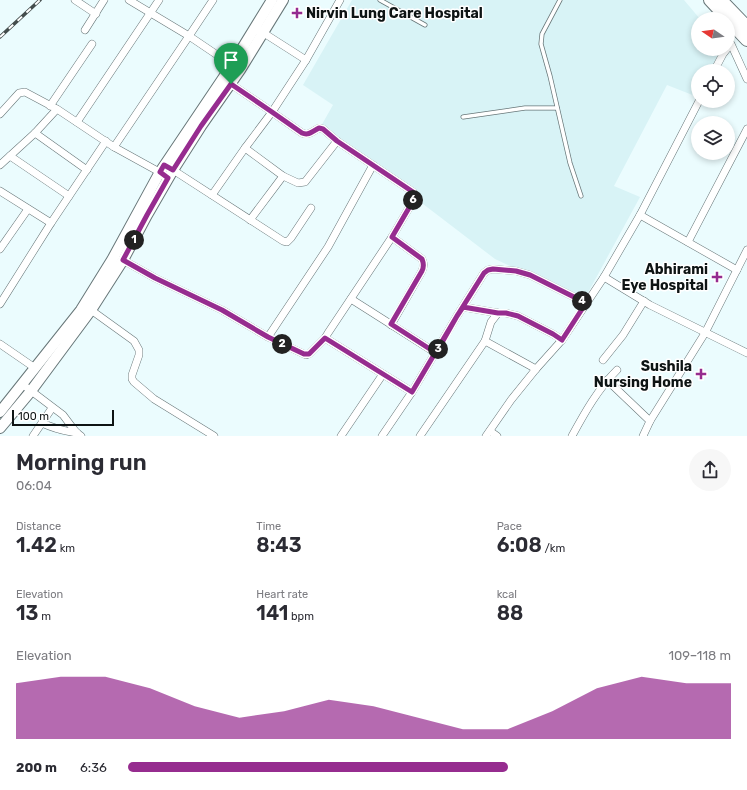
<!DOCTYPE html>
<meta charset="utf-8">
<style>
:root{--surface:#fff;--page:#f7f7f7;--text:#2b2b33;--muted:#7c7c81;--accent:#962c8f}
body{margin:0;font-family:Rubik,sans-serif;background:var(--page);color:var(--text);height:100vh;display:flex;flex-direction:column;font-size:15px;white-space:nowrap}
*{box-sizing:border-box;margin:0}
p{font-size:13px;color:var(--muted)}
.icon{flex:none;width:22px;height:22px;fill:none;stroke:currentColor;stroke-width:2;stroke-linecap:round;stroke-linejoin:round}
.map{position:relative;height:436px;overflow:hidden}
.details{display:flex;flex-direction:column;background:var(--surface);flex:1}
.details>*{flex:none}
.needle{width:26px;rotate:283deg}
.fabs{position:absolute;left:691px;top:12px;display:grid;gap:8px}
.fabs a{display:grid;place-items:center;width:44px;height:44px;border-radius:50%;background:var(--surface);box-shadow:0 2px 6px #0003;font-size:20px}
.scale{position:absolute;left:12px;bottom:10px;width:102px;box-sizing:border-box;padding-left:4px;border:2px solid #0e1414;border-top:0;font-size:11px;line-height:14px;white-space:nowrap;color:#0e1414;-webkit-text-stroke:3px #fff;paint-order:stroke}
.pin{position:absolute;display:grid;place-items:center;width:34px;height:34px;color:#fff;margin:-41px -17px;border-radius:50% 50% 50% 0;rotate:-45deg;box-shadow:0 0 4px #0007}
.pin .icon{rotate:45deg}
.km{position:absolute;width:20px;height:20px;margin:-10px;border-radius:50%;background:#222;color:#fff;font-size:11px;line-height:20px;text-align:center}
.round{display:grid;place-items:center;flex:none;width:42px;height:42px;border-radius:21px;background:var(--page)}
.summary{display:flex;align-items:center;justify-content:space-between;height:68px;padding:0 16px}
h1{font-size:22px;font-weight:600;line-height:30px}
.stats{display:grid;grid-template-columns:repeat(3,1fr);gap:6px;height:68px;padding:4px 16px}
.stats div{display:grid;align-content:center}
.stats b{font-size:20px;font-weight:600}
.stats small{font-size:11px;font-weight:400}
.stats p{font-size:11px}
.chart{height:112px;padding:8px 16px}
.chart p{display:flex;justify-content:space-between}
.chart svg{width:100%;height:72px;margin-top:4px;fill:var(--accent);opacity:.7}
ul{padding:0 16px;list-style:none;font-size:13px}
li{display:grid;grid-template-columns:64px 48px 1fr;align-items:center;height:30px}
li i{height:10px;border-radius:5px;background:var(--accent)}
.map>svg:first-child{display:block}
</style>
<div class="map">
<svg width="747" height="436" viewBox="0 0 747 436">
<rect width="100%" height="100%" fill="#ebfcfe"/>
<path fill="#d8f3f6" d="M352,0H684L700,19H698V49H722L709,71H698V91L695,96L667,85L614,186L640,197L584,300L495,259L321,126L333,105L303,85Z"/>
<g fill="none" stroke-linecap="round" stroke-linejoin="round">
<g stroke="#677678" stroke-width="5">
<g id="service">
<path d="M380,0L425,25"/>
<path d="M560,0L542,34L541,44L550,76L570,163L581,196"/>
<path d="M463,117L525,108H557"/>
</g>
</g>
<g stroke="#677678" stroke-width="8">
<g id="minor">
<path d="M75,0L96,14"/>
<path d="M213,0L189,36L232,65"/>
<path d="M85,30L104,0"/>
<path d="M259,30L306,60"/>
<path d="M731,44L747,79"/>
<path d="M714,71L723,54L727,49"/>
<path d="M50,106L92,44"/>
<path d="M0,114L19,93L25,92L55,108"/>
<path d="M77,122L159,0"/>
<path d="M35,133L87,170"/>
<path d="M114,147L189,36L129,0"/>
<path d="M245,148L283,176L298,183L305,182L337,141"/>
<path d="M10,156L69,196"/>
<path d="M0,165L35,133L57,109L114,147L163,174"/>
<path d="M170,168L283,241L287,242L291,238L311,208"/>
<path d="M0,191L51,223"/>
<path d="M212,195L245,148L272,112L306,60L340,0"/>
<path d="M640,215L737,270"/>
<path d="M250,220L283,176"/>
<path d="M688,242L747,129"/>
<path d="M0,249L28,209"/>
<path d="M123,260L155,278L222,310L268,337L306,355L309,354L325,338L328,333L392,237L413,201L414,196L413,192L337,141L323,129L319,128C313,131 309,136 302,133L272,112L231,84"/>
<path d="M604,277L650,305L747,353"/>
<path d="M351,299L436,353"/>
<path d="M0,304L51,223L106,141"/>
<path d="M463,307L498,313H506L518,316L553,334L562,340"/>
<path d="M91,310L134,341L139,350V355L132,375V379L134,382L154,399L214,436"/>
<path d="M391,325L422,271C424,266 424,264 422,259L392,237"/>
<path d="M268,337L328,247L373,165"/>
<path d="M325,338L412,392"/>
<path d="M485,341L536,369"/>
<path d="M0,344L35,368"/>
<path d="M603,360L623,335L644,301"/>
<path d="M607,380L650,421"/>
<path d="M22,384L63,415L72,427L77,433L81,436"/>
<path d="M42,423C55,429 63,431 77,433"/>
<path d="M490,431L497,436"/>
<path d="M33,436L52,408"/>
<path d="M341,436L383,374"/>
<path d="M382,436L412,392L457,316L484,273L488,270L493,269L516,271L530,275L586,303"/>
<path d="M420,436L485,341L491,322L498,313"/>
<path d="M486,436L511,400L536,369L562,340L604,277L640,215L699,101"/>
<path d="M572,436C585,412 598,389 617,370"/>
<path d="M643,436L650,421L705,333L747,250"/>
</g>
</g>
<g stroke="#677678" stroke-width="12">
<g id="secondary">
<path d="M0,412L81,310L112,260L160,172L232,65L272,0"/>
<path d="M0,428L31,391L91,310L123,260L147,215L173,170L201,126L240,70L283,0"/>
</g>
</g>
<g stroke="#677678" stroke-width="14">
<g id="primary">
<path d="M710,0L724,15"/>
<path d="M721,0L747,27"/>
<path d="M728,20L747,40"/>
</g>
</g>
<use href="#service" stroke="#fff" stroke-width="3.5"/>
<use href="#minor" stroke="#fff" stroke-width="7"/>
<use href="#secondary" stroke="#fff" stroke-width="10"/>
<use href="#primary" stroke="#fff" stroke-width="12"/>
<g stroke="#444d4d" stroke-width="3.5">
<path id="rail" d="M0,37L40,0"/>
</g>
<use href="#rail" stroke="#fff" stroke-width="2" stroke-dasharray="6" stroke-linecap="butt"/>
</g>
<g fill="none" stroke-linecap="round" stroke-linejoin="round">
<g stroke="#fff" stroke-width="8">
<path id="route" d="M231,84L201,126L173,170L164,165L160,172L168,178L147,215L123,260L155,278L222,310L268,337L304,354H309L325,338L412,392L457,316L463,307L498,313H506L518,316L553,334L562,340L586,303L530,275L516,271L493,269L488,270L484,273L457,316L436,353L391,324L422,271C424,267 424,264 422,259L392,237L413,201L414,196L413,192L337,141L323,129L319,128C313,131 309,136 302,133L272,112L231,84"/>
</g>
<use href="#route" stroke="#962c8f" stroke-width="5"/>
</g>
<g fill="#962c8f" stroke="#fff" stroke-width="1.5">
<path d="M295 7h4v4h4v4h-4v4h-4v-4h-4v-4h4z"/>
<path d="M715 271h4v4h4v4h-4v4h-4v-4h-4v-4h4z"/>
<path d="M699 368h4v4h4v4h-4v4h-4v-4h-4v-4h4z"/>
</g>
<g text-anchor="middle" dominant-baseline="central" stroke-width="3" stroke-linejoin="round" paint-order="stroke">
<g font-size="14" font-weight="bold" fill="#0e1414" stroke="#fff" text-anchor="end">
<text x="306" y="13" text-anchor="start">Nirvin Lung Care Hospital</text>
<text x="708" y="269">Abhirami<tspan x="708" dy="16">Eye Hospital</tspan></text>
<text x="692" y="366">Sushila<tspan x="692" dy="16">Nursing Home</tspan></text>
</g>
</g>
</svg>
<div class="fabs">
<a><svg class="needle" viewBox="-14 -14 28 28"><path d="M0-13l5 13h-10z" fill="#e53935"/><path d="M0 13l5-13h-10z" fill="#7c7c81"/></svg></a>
<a><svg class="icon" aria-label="locate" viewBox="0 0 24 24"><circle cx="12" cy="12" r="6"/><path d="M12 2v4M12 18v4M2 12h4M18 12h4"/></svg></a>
<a><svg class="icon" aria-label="layers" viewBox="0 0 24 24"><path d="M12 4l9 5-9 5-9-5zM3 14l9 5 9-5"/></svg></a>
</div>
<div class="scale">100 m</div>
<div class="pin" style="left:231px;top:84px;background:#1e9e55"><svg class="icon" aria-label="arrive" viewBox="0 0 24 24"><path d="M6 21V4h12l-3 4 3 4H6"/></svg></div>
<b class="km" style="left:134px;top:240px">1</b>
<b class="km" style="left:282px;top:344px">2</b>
<b class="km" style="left:438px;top:349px">3</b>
<b class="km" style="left:582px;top:301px">4</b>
<b class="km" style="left:413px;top:200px">6</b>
</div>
<section class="details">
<div class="summary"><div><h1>Morning run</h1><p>06:04</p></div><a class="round"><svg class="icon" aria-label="share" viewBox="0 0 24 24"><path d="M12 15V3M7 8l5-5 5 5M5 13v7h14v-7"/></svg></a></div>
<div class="stats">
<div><p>Distance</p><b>1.42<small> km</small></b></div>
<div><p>Time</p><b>8:43</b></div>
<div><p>Pace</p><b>6:08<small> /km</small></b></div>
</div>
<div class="stats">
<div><p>Elevation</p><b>13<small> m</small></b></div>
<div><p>Heart rate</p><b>141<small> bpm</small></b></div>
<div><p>kcal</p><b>88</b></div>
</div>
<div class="chart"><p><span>Elevation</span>109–118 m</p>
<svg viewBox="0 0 160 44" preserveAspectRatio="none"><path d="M0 44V10L10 6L20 6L30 13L40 24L50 31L60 27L70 20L80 24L90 31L100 38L110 38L120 27L130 13L140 6L150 10L160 10V44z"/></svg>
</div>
<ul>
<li><b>200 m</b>6:36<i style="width:63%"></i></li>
</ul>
</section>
